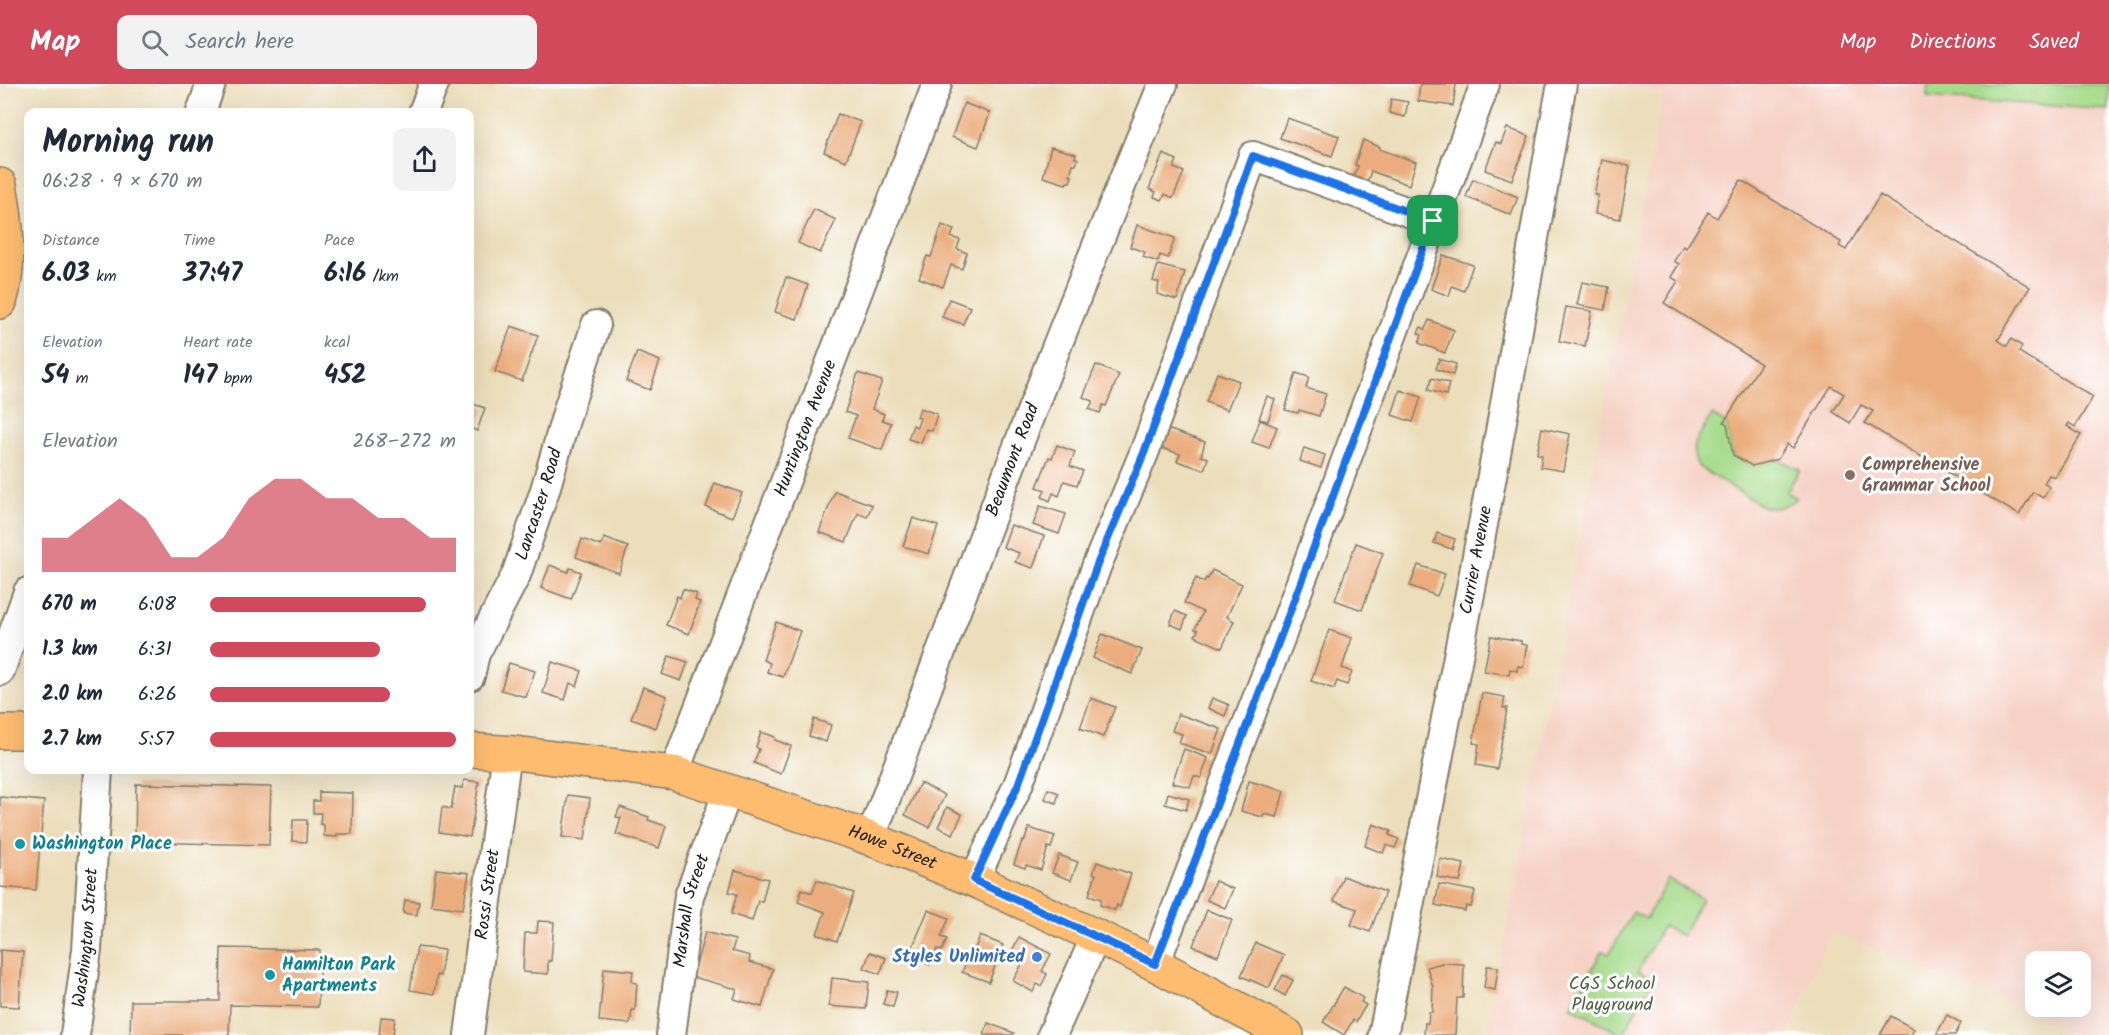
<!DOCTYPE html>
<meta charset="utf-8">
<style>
:root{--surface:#fff;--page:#f2f2f3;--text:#1f2937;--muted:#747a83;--accent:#d1495b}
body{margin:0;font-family:Kalam,sans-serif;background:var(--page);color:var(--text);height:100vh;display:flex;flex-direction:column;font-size:22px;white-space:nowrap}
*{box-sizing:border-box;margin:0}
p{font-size:20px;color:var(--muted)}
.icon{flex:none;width:33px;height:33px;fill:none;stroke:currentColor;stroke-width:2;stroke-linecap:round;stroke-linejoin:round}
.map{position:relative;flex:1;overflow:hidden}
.sheet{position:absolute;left:24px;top:24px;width:450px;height:666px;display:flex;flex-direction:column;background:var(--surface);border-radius:12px;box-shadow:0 6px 24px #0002}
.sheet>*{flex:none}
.fabs{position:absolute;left:2025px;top:867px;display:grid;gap:12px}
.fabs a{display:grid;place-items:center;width:66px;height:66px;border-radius:12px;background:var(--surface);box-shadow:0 6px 24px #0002;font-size:30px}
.pin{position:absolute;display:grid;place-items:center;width:51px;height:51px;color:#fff;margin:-26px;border-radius:12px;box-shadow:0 3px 9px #0006}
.round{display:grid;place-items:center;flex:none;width:63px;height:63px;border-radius:12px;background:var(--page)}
.head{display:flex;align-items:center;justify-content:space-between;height:102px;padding:0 18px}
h1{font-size:33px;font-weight:700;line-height:45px}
.stats{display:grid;grid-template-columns:repeat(3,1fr);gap:9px;height:102px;padding:6px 18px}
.stats div{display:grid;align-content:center}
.stats b{font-size:26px;font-weight:700}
.stats small{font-size:16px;font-weight:400}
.stats p{font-size:16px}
.chart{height:168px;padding:12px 18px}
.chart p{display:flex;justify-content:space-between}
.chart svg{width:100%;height:108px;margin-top:6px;fill:var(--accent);opacity:.7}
ul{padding:0 18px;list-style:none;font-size:20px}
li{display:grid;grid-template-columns:96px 72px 1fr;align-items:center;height:45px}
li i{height:15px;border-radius:8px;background:var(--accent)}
header{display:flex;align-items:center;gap:36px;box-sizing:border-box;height:84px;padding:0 30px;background:var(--accent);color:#fff}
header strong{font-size:28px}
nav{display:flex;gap:33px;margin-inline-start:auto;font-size:21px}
.search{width:420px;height:54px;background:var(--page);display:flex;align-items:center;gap:15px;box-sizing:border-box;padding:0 21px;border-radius:12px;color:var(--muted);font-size:22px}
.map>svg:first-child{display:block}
</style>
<header>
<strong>Map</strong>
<div class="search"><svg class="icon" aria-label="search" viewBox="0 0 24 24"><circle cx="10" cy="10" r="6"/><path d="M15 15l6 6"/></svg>Search here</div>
<nav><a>Map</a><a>Directions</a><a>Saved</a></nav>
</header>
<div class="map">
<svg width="2109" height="951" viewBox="0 0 2109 951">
<rect width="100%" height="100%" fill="#fff"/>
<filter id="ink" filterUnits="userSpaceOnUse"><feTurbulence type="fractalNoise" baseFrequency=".0167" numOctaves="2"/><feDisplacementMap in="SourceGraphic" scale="12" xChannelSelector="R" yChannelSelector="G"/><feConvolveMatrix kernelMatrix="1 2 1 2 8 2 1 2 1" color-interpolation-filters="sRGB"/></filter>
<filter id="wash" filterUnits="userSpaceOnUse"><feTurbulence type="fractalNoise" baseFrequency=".008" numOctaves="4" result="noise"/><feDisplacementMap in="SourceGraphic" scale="24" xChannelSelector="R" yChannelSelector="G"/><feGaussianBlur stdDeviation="1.35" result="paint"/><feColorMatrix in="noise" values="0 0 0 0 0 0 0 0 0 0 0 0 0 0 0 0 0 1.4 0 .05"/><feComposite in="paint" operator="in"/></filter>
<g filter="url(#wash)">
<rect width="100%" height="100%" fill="#ecdebb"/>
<path fill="#f6d1c5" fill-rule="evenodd" d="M1610,0H2109V951H2066L2042,932L1830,847L1788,951H1487L1663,9ZM2036,878H2080V922H2036Z"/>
<g fill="#a6db8b" stroke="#617c54" stroke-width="1.5">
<path d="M1928,0H2109V26L1927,13Z"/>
<path d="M1712,331L1727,340L1733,371L1752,382L1778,375L1800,386L1786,408L1797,414C1785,423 1776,426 1762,422L1699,383C1686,364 1702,348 1712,331Z"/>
<path d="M1668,795L1702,815L1682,852L1663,842L1638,887L1653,896L1622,951L1571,923L1602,867L1609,870L1633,828L1646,835Z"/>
</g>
<g id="blocks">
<g fill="#ebad7d">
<path d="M1420,0H1456L1453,22L1418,17Z"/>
<path d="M1391,15L1408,18L1405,33L1389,29Z"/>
<path d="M964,19L990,29L978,63L952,53Z"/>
<path d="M838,30L861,38L846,77L824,68Z"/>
<path d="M1287,34L1339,52L1332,72L1280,54Z"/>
<path d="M1507,44L1529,52L1512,96L1485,86L1496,58L1501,60Z"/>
<path d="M1363,56L1380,63L1379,65L1416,78L1409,101L1371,87L1367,99L1353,94L1358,82L1355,81Z"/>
<path d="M1051,63L1076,70L1075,74L1078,75L1076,81L1073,80L1070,91L1072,92L1070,98H1067L1066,100L1043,93Z"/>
<path d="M1163,70L1177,76L1174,84L1184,88L1173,114L1165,110L1162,116L1154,113L1156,108L1149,105Z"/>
<path d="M1602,76L1630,82L1620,135L1595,130L1598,111H1594Z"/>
<path d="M1473,95L1518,113L1511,131L1466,113Z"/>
<path d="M1741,96L1841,158L1839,162L1846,166L1880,111L2030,203L1998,256L2007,262L2011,255L2022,262L2019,268L2093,313L2075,343L2069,339L2067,342L2081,351L2055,393L2049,391L2044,399L2049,403L2043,414L2033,408L2019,431L1865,339L1873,327L1861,321L1850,339L1833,328L1844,310L1831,302L1793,364L1787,360L1778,375L1752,382L1733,371L1727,340L1724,338L1761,280L1664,219L1678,197L1671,193L1679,180L1674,177L1683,162L1686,164L1708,128L1717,134Z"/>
<path d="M814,125L836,136L820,169L798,159Z"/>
<path d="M942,141L954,146L951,153L960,156L957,165L967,169L962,185L951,181L943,203L919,194L927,172L931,173Z"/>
<path d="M1137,141L1175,154L1168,174L1160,171L1158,178L1143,173L1145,168L1130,163Z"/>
<path d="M1443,171L1473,181L1464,207L1452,202L1449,212L1431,205Z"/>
<path d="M1158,181L1185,188L1177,216L1157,210L1159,199L1153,197Z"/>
<path d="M786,193L808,201L797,235L775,228Z"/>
<path d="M1582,198L1609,203L1605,226L1577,221Z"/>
<path d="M949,215L970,223L963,240L942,233Z"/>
<path d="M1566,223L1592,227L1585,262L1559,257Z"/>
<path d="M1429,236L1454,246L1445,269L1419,259L1422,251L1418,249L1421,243L1425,245Z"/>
<path d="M511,242L538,251L522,297L495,288Z"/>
<path d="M637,268L660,277L650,306L626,297Z"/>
<path d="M1439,275L1456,280L1453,291L1436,285Z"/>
<path d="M1096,281L1119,291L1106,322L1103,321L1100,329L1089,325L1093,317L1083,313Z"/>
<path d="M858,289L882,297L872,325L884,330L882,336L891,339L882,366L848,354L856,332L845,328Z"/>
<path d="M1217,289L1239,297L1227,326L1206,318Z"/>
<path d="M1296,289L1309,293L1306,304L1326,310L1319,332L1299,326L1298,329L1285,326Z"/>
<path d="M1432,294L1449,299L1446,311L1428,306Z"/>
<path d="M1400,306L1421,313L1413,338L1392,331Z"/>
<path d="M1267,312L1275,315L1268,337L1259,335Z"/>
<path d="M470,319L485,324L477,347L470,344Z"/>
<path d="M920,324L937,330L932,347L926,345L921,359L908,355L913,341L917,343L920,334L917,333Z"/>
<path d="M1260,336L1277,343L1269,364L1252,358Z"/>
<path d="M1542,344L1570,350L1563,387L1540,383L1542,371L1537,370Z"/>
<path d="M1167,345L1205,358L1201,372L1208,374L1204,386L1177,377L1180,370L1161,364Z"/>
<path d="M1057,361L1075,368L1070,382L1083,387L1077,401L1064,397L1059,412L1053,409L1050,417L1042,413L1045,406L1037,403L1049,373L1052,374Z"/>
<path d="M1304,364L1325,371L1321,384L1300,377Z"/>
<path d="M715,399L742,409L732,433L706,423Z"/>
<path d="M835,407L872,421L867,433L858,429L846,458L819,448Z"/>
<path d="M1040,422L1066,430L1059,450L1033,441Z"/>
<path d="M913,434L938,442L929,470L903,462Z"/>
<path d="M1011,441L1044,452L1033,484L1015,478L1019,469L1003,463Z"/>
<path d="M1437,449L1455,455L1452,465L1434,459Z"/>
<path d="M604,454L628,463L619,489L576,473L582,455L601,462Z"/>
<path d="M1356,459L1383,469L1362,526L1335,516Z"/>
<path d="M550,481L568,488L570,484L581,488L571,515L541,504Z"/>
<path d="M1418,481L1445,490L1437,512L1410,502Z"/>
<path d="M1212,486L1242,500L1227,533L1234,537L1222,564L1195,552L1198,546L1195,545L1203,528L1184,519L1196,494L1204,498L1206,494L1208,495Z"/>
<path d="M683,505L697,510L695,516L700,518L689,550L666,541L677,512L680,514Z"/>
<path d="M1175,527L1187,532L1182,545L1170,540Z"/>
<path d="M776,538L800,547L783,593L767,588L770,579L763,576Z"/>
<path d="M1329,546L1352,554L1342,584L1352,588L1347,601L1337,597L1334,605L1311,597Z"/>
<path d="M1102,550L1142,566L1132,590L1093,574Z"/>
<path d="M1491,552L1521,557V560L1527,561L1523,583L1518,582L1517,587L1510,585L1509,591L1484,587Z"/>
<path d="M669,572L688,578L681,597L662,590Z"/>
<path d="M552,578L582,587L577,602L570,599L565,616L543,609Z"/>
<path d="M509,579L535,587L526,613L501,606Z"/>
<path d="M643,603L667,612L656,644L631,635Z"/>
<path d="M1482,609L1505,613L1503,624H1507L1497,685L1476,681L1479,660L1473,659Z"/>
<path d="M1091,614L1115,623L1103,653L1080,644Z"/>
<path d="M1212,614L1229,621L1225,632L1208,624Z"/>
<path d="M1178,630L1221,645L1212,670L1179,659L1182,650L1172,647Z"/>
<path d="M814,635L831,641L826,658L809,652Z"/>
<path d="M761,648L775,653V656L791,662L781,690L754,679L759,665L756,663Z"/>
<path d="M1184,665L1208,674L1201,694L1194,692L1190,703L1172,699Z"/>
<path d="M464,696L479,698L470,753L439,748L442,723L451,725L455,703L462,704Z"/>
<path d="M1249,697L1284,707L1277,733L1264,730L1263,733L1241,727Z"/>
<path d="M920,699L945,711L929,743L905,731Z"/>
<path d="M136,700L271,703L269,761L135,758Z"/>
<path d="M1048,705L1059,709L1056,719L1045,715Z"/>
<path d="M319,708L353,709L352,750H337V753L324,752V741L320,740L321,729H313V717H319Z"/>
<path d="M1168,709L1189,715L1186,726L1165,720Z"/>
<path d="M568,711L590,714L585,756L562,753Z"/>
<path d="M0,713L44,717L36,806L0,803Z"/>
<path d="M620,723L649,733L648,736L666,742L659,764L616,750L621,734L616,733Z"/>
<path d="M947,723L962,730L953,750L938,743Z"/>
<path d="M293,736H307L306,758L292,757Z"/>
<path d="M1373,740L1391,747L1389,751L1399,755L1395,764L1386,761L1383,769L1365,762Z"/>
<path d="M1029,744L1055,752L1051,764L1048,763L1041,786L1026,781L1025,784L1014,780L1022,757L1024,758Z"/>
<path d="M1059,771L1078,778L1071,796L1052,789Z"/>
<path d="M1440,775L1464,780L1460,798L1437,793Z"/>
<path d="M1097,778L1131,790L1120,823L1117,821L1115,826L1100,821L1101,815L1089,811L1096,790L1093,789Z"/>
<path d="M436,785L469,789L463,825L431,821Z"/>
<path d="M735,786L768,795L762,818L758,817L752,837L731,830L737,810L729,808Z"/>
<path d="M1343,792L1385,808L1370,848L1351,841L1357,825L1334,817Z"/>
<path d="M817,796L854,809L837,857L817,850L825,828L798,818L802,805L812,809Z"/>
<path d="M1215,797L1233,805L1225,824L1207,816Z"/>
<path d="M1439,800L1475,807L1471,823L1466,822L1465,827L1435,821Z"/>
<path d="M405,816L419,818L417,831L403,829Z"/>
<path d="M928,826L949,834L941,853L947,855L942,867L937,865L930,881L909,872Z"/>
<path d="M1207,826L1232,836L1218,872L1193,862Z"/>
<path d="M538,837L554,838L551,877H548V890L523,888L525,849H537Z"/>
<path d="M705,848L735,856L732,867L750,872L749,878L773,885L762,923L734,915L737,905L693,893Z"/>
<path d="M980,852L1003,861L989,898L962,888L967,876L970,877Z"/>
<path d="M1019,853L1051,870L1042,887L1047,890L1041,902L1037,900L1033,908L1013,897L1024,876L1011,869Z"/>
<path d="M1256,859L1284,871L1269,904L1241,892Z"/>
<path d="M417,863L444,866L440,892L437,891L434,910L410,906Z"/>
<path d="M221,864L320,866L318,923L230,921L229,951H130L131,917H220Z"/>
<path d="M0,866L23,868L19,923L0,922Z"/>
<path d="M870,868L886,874L880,890L864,884Z"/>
<path d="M1442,879L1464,880L1463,914H1457L1455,951H1424L1425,939H1428L1429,928H1432L1433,903L1427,883Z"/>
<path d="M1487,882L1498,883L1495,906L1484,904Z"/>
<path d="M604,884L633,887L632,898L637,899L635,926H632L630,940L599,937Z"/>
<path d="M1283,891L1293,896L1285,912L1275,906Z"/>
<path d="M832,894L869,898L866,925L829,922Z"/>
<path d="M1344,903L1363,914L1361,918L1366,921L1356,938L1353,936L1344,951L1323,938Z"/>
<path d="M887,906L897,908L893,923L883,920Z"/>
<path d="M1947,931L1961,939L1955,951H1936Z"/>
<path d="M1891,932L1914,945L1911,951H1880Z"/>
<path d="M381,933L395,934L393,951H379Z"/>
<path d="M988,939L1014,949L1013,951H984Z"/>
</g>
</g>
</g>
<g filter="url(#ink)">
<use href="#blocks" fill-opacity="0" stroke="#847d6c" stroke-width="1.5"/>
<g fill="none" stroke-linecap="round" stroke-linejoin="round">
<g stroke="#847d6c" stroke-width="32">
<g id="minor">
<path d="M201,28L211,0"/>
<path d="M423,28L434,0"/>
<path d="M0,587L28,508"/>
<path id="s1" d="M470,592L475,570L516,491L545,406L569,322L596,241"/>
<path id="s2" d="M674,689L937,0"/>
<path id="s3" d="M870,755C913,645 953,533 995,423C1048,281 1105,140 1163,0"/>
<path d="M974,796L1018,701L1097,481L1144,369L1253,72L1433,137"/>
<path d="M1155,880L1281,552L1485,0"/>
<path id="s4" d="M75,951L87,866L98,686"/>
<path id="s5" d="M469,951L507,668"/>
<path id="s6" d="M671,951L689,812L728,707"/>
<path d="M1052,951L1096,852"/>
<path id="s7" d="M1383,951C1423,754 1462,557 1498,359C1520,239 1539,119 1562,0"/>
</g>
</g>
<g stroke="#847d6c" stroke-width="36">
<g id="major">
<path d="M0,648H28"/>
<path id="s8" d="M470,666L515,669L674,689L861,751L974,796L1096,852L1155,880L1287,951"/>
</g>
</g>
<g stroke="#847d6c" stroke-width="36">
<path id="highway" d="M0,101C7,139 11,180 0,218"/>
</g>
<use href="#minor" stroke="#fff" stroke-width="28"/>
<use href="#major" stroke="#fdbc70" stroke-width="33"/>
<use href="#highway" stroke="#fdbc70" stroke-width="33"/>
</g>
</g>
<g fill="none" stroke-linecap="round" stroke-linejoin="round" filter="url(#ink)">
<g stroke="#fff" stroke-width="12">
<path id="route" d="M1253,72L1433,137C1344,386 1251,634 1155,880L974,796L1018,701L1097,481L1144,369Z"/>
</g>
<use href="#route" stroke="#1a73e8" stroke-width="8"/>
</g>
<circle fill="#8d6e63" stroke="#fff" stroke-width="2" cx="1850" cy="391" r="6"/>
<g fill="#0f9aa8" stroke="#fff" stroke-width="2">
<circle cx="20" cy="760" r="6"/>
<circle cx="270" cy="891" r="6"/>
</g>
<circle fill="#3f7fe0" stroke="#fff" stroke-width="2" cx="1037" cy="873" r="6"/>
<g text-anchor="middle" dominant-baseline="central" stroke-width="6" stroke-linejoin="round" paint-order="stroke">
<g font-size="18" fill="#1c1c1c" stroke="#fff">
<text stroke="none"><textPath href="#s2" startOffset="369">Huntington Avenue</textPath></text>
<text stroke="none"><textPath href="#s3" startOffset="405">Beaumont Road</textPath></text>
<text stroke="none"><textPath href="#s1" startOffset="186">Lancaster Road</textPath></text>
<text stroke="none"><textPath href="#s7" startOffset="484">Currier Avenue</textPath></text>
<text stroke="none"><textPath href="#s8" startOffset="436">Howe Street</textPath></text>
<text stroke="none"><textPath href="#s5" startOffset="142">Rossi Street</textPath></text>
<text stroke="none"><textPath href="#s6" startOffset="126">Marshall Street</textPath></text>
<text stroke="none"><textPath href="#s4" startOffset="98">Washington Street</textPath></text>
</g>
<g font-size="18" font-weight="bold" fill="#785e54" stroke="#fff" text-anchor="start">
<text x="1862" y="381">Comprehensive<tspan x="1862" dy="21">Grammar School</tspan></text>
</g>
<g font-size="18" font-weight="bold" fill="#0d838f" stroke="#fff" text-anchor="start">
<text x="32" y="760">Washington Place</text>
<text x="282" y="881">Hamilton Park<tspan x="282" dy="21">Apartments</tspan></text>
</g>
<g font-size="18" font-weight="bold" fill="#366cbe" stroke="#fff" text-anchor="end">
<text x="1025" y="873">Styles Unlimited</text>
</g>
<g font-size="18" fill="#4c5f43" stroke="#fff">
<text x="1612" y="900">CGS School<tspan x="1612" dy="21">Playground</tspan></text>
</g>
</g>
</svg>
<div class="fabs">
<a><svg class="icon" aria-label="layers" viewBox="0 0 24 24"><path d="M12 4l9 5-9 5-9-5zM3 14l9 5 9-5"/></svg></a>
</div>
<div class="pin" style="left:1433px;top:137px;background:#1e9e55"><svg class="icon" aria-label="arrive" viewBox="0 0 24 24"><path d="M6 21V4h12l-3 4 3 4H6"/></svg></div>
<section class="sheet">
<div class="head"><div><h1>Morning run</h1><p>06:28 · 9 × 670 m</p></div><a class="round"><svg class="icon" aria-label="share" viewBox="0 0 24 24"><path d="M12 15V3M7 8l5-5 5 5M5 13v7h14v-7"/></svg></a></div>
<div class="stats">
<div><p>Distance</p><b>6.03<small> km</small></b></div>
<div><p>Time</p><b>37:47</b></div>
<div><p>Pace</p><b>6:16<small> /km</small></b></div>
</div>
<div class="stats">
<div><p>Elevation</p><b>54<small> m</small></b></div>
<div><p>Heart rate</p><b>147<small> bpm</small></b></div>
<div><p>kcal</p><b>452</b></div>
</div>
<div class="chart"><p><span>Elevation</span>268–272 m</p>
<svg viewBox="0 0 160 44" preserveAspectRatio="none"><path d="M0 44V30L10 30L20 22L30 14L40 22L50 38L60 38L70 30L80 14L90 6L100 6L110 14L120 14L130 22L140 22L150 30L160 30V44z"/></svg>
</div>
<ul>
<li><b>670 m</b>6:08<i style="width:88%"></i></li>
<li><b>1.3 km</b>6:31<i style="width:69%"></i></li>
<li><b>2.0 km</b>6:26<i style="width:73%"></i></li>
<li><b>2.7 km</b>5:57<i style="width:100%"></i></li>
</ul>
</section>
</div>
